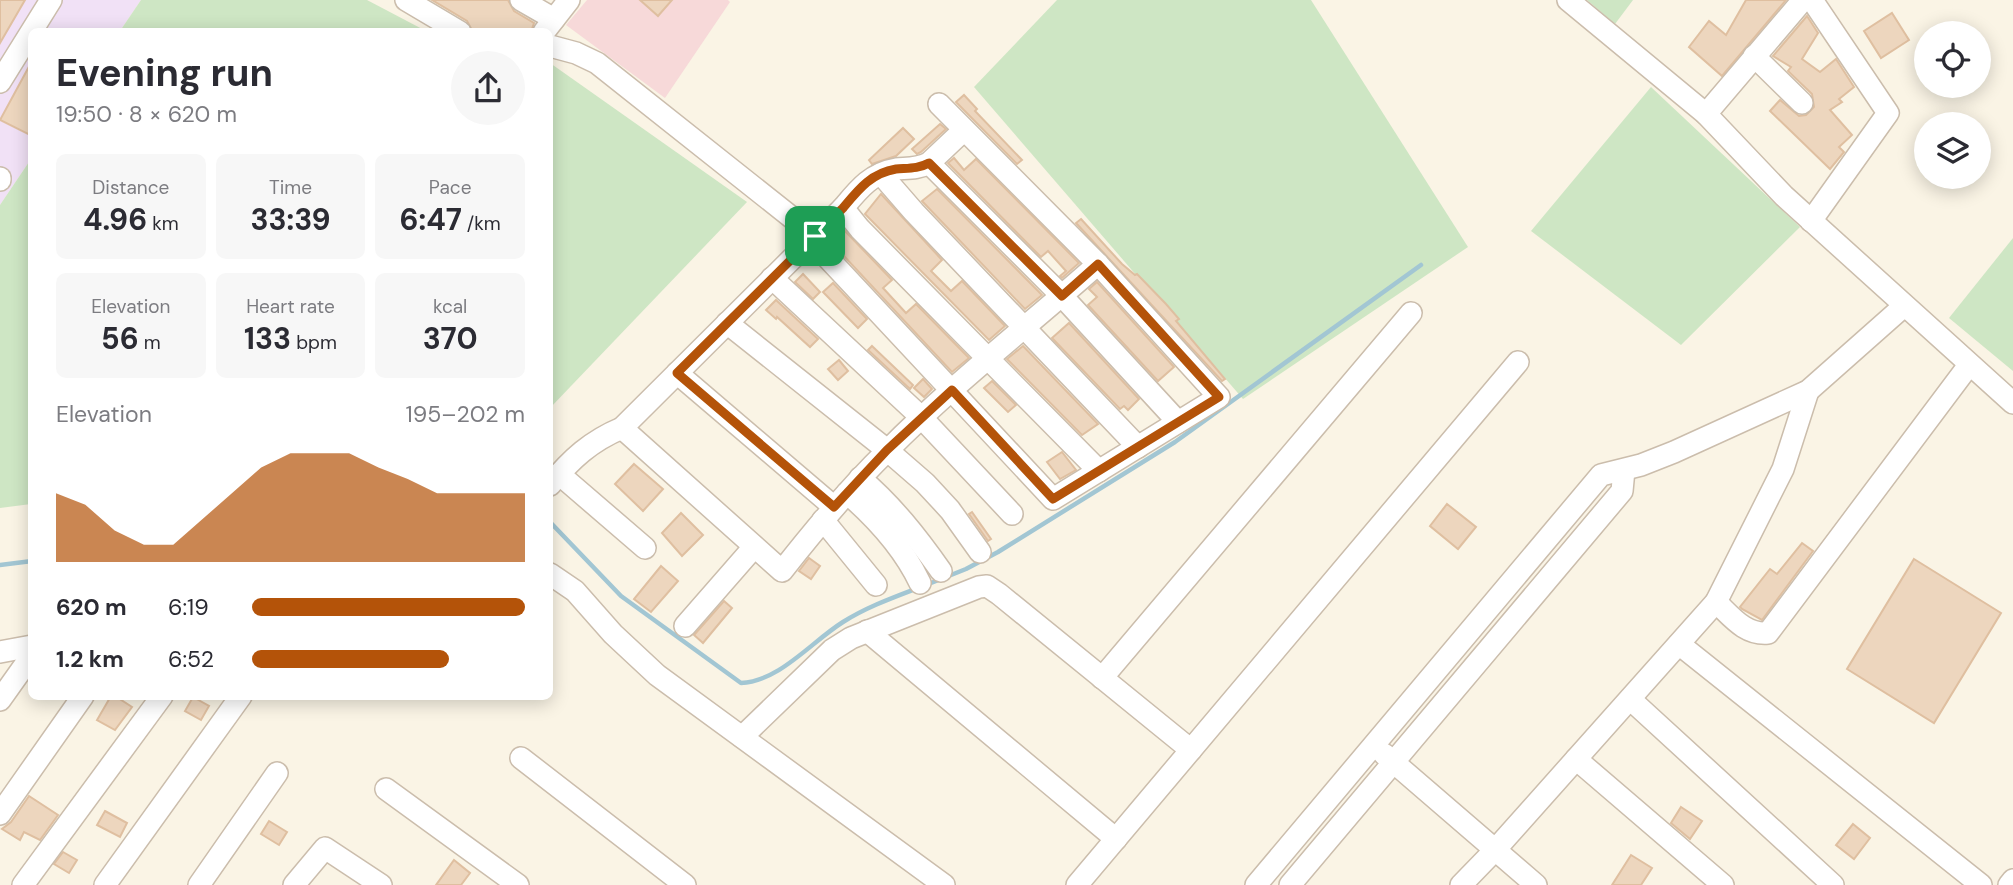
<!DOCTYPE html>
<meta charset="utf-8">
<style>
:root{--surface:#fff;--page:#f7f7f7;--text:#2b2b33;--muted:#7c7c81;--accent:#b45309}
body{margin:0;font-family:"DM Sans",sans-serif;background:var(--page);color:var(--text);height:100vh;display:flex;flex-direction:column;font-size:26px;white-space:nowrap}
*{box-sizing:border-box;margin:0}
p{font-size:23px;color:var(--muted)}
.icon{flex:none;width:38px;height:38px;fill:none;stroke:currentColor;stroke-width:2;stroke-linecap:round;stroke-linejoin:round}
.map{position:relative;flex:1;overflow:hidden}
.sheet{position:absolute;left:28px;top:28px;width:525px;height:672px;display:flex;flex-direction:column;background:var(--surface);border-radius:10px;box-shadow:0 4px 18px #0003}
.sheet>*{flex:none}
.controls{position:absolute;left:1914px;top:21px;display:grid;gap:14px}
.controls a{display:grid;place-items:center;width:77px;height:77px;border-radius:50%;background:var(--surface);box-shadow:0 4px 18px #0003;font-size:35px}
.pin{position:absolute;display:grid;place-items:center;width:60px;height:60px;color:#fff;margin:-30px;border-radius:14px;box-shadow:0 4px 10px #0006}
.round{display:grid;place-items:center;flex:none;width:74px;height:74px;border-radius:37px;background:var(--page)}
.summary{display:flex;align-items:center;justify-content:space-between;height:119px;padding:0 28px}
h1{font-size:38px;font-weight:700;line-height:52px}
.metrics{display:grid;grid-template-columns:repeat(3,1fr);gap:10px;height:119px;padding:7px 28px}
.metrics div{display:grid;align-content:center;border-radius:10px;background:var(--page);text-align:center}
.metrics b{font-size:30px;font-weight:700}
.metrics small{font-size:19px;font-weight:400}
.metrics p{font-size:19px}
.chart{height:196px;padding:14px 28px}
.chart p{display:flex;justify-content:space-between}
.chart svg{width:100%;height:126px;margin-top:7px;fill:var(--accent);opacity:.7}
ul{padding:0 28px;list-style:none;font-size:23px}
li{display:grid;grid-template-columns:112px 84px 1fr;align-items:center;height:52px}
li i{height:18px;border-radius:9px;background:var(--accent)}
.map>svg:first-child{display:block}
</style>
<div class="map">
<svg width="2013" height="885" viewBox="0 0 2013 885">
<rect width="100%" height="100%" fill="#faf4e5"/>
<path fill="#f1e1f6" d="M0,0H141L120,31L32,32L31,159L0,205Z"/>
<path fill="#f7d9d9" d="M587,0H728L730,2L665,98L566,25Z"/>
<g fill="#cee6c4">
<path d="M141,0H367L426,31H120Z"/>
<path d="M1057,0H1311L1468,247L1243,399L974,87Z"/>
<path d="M1587,0H1633L1615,24Z"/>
<path d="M550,63L747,202L550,408Z"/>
<path d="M1651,87L1800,227L1681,345L1531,231Z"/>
<path d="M31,159V504L0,508V205Z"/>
<path d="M2013,238V371L1949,318Z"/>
</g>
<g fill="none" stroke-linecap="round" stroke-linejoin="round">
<g stroke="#a2c6d3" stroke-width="4.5">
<path d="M550,522L621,596L741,683C780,681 811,642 843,622C867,607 892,598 918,588"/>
<path d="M0,565L32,561"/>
<path d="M926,585L966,569L998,552L1175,442L1421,265"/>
</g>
</g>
<g fill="#edd6be" stroke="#dfbfa0" stroke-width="2">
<path d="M0,0H25L0,43Z"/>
<path d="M432,0H508L514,11L534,23L531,32H473L467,21Z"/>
<path d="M640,0H672L658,16Z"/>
<path d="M1746,0H1786L1722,76L1689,47L1709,21L1726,35Z"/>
<path d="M1892,13L1909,40L1881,58L1864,31Z"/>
<path d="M1807,16L1818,33L1802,59L1820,72L1836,59L1854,87L1839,99L1842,102L1830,110L1852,135L1839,147L1844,152L1830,169L1770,111L1780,100L1799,116L1806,115L1814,107L1812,94L1788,71L1791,67L1773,56Z"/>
<path d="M32,61V136L0,120Z"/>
<path d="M964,95L977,109L975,111L1022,160L1017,164L956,102Z"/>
<path d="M940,124L946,129L921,152L917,154L912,149Z"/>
<path d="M903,128L914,139L896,156L872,164L869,160Z"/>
<path d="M954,158L964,170L976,159L1079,263L1062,278L1060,276L1066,271L1048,251L1041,257L948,163Z"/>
<path d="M937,189L1042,295L1025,309L922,201Z"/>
<path d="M881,194L942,260L931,271L951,291L962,281L1005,326L989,340L865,214Z"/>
<path d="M1081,219L1122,264L1135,275L1137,274L1166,304L1179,319L1176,321L1225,379L1222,381L1076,223Z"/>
<path d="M845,231L892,280L883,288L906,313L916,304L969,358L952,372L830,241Z"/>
<path d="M803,274L820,292L813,299L795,282Z"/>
<path d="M1097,282L1174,367L1158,381L1088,305L1097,297L1089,289Z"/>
<path d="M833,283L867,319L858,328L823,292Z"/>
<path d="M776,300L818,339L810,347L777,317L776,319L766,310Z"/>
<path d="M1069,323L1139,399L1128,410L1124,406L1120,409L1052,338Z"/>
<path d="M872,346L913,385L910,389L868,350Z"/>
<path d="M1023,346L1098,424L1082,435L1007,359Z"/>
<path d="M839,360L848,371L838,380L828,369Z"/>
<path d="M923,379L932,389L924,397L914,388Z"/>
<path d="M992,381L1016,405L1008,412L984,388Z"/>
<path d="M1062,452L1076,470L1060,479L1047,462Z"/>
<path d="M634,464L663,489L643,511L615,484Z"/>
<path d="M1447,504L1476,527L1458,549L1430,526Z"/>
<path d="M972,512L991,539L988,541L969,514Z"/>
<path d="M681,513L703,535L682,556L662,533Z"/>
<path d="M1802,543L1813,551L1762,620L1742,609L1740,607L1770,569L1777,574Z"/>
<path d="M809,558L820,566L811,579L799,571Z"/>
<path d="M1914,559L2001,613L1934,723L1847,669Z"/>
<path d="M661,566L678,581L651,612L634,599Z"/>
<path d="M724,601L732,608L703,643L694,635Z"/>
<path d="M111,696H115L132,707L115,730L97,720Z"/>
<path d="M193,697L209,706L201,720L185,711Z"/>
<path d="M29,796L58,815L40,840L24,832L20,840L2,829L11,822Z"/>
<path d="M1681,807L1702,821L1690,839L1671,823Z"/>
<path d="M105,811L127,823L120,837L97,825Z"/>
<path d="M269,821L287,832L279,845L261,834Z"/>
<path d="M1853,824L1870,838L1854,859L1836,845Z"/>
<path d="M63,852L77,860L69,873L54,864Z"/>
<path d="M1631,855L1652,868L1641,885H1612Z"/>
<path d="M454,860L470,873L461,885H436Z"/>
</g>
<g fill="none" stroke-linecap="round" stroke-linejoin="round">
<g stroke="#cbbdac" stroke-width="24">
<g id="minor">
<path d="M406,0L460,32"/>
<path d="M521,0L554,19"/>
<path d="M1568,0L1706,114L1784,196L2013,403"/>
<path d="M544,32L569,0"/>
<path d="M550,46L576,53L597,63L815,236"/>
<path d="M1754,56L1802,103"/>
<path d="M0,82L51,0"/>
<path d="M1706,114L1803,0"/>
<path d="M929,163L1062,296L1178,422"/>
<path d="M881,174L914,212L1138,447"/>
<path d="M0,178V180"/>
<path d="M843,208L860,229L1099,471"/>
<path d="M1811,221L1888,113L1812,0"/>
<path d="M811,240L1053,499L1219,397L1098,264L939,104"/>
<path d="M772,278L921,417L1012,514"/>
<path d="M727,323L887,450L925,483L950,510L980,552"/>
<path d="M677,373L834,507"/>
<path d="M622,428L782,571C815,529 849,488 887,451C953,384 1028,326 1098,264"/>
<path d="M559,474L645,548"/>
<path d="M860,478C892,505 917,537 941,571"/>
<path d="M550,485C571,459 591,441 622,428L843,208C858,190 871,173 896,169C908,168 918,169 929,163L964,130"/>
<path d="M847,493C877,519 903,547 920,583"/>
<path d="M823,520L876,585"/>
<path d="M550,574L575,591L613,634L657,675L944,885"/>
<path d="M1716,602C1732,617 1745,635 1768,633L1969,365"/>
<path d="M685,626L754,547"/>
<path d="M867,631L1116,839"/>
<path d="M1679,644L1981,885"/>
<path d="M0,652L32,646"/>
<path d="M1102,678L1411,313"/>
<path d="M1630,699L1833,885"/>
<path d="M0,700L32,655"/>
<path d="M742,737L832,650L851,638L979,587L987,586L999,594L1191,750"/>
<path d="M1384,754L1536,885"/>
<path d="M521,758L685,885"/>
<path d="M1576,759L1723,885"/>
<path d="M386,789L518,885"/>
<path d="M0,814L83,696"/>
<path d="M23,885L162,696"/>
<path d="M105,885L241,696"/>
<path d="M199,885L277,773"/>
<path d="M294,885L325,848L381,885"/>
<path d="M1077,885L1518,362"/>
<path d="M1256,885L1601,475L1641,465L1674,452L1808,391L1904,306"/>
<path d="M1290,885L1622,491L1624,470"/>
<path d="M1461,885L1495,850L1716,602L1783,469L1808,391"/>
<path d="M2009,885L2013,880"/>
</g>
</g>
<use href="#minor" stroke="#fff" stroke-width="21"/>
</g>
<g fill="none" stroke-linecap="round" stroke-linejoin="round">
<g stroke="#fff" stroke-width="14">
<path id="route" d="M929,163L1062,296L1098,264L1219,397L1053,499L952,390L887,450L834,507L677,373L843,208C858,190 871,173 896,169C908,168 918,169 929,163Z"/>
</g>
<use href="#route" stroke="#b45309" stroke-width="9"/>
</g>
</svg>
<div class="controls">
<a><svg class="icon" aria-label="locate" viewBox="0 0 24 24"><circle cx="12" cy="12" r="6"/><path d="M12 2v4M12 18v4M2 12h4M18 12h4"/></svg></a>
<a><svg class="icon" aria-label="layers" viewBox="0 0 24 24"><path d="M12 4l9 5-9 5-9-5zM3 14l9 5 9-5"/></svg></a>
</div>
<div class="pin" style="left:815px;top:236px;background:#1e9e55"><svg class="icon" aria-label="arrive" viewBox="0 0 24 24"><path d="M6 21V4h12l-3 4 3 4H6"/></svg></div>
<section class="sheet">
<div class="summary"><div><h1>Evening run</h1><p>19:50 · 8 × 620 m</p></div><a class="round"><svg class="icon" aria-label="share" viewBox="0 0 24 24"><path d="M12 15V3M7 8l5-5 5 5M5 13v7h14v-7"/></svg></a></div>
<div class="metrics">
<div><p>Distance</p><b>4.96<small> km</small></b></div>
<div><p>Time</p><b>33:39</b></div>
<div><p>Pace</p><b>6:47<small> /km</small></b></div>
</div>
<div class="metrics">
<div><p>Elevation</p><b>56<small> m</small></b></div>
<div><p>Heart rate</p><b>133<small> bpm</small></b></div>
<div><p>kcal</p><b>370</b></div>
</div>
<div class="chart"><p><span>Elevation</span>195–202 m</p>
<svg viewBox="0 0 160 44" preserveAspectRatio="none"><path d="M0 44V20L10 24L20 33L30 38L40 38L50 29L60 20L70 11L80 6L90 6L100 6L110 11L120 15L130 20L140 20L150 20L160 20V44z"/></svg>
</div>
<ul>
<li><b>620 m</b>6:19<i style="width:100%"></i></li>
<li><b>1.2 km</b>6:52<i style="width:72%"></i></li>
</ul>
</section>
</div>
